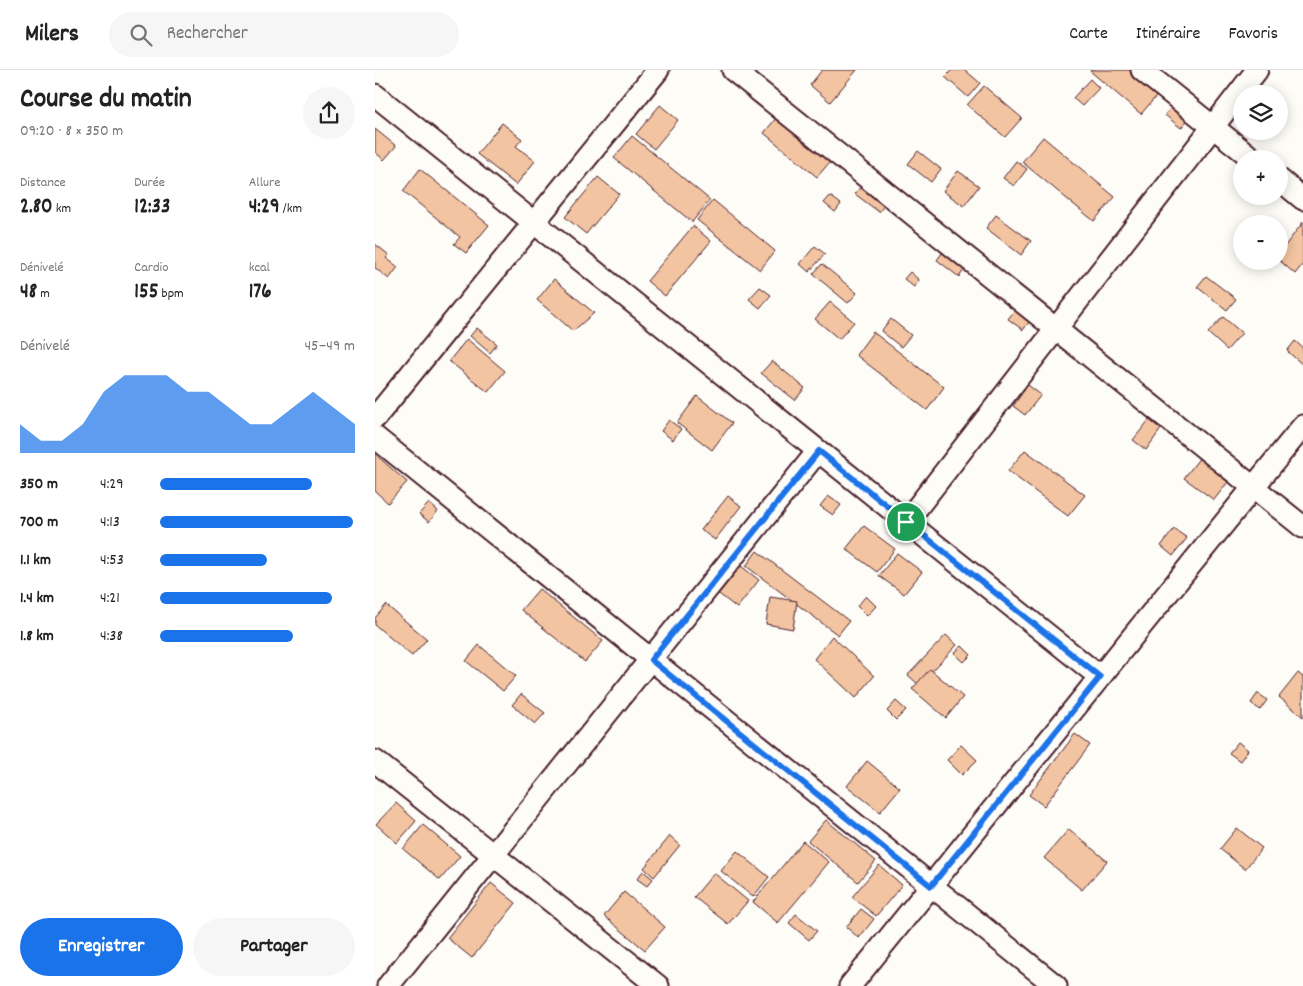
<!DOCTYPE html>
<html lang="fr">
<meta charset="utf-8">
<style>
:root{--surface:#fff;--page:#f6f6f6;--text:#222;--muted:#767676;--line:#e0e0e0;--accent:#1a73e8}
body{margin:0;font-family:Dekko,sans-serif;background:var(--page);color:var(--text);height:100vh;display:flex;flex-direction:column;font-size:19px;white-space:nowrap}
*{box-sizing:border-box;margin:0}
p{font-size:16px;color:var(--muted)}
.icon{flex:none;width:28px;height:28px;fill:none;stroke:currentColor;stroke-width:2;stroke-linecap:round;stroke-linejoin:round}
.map{position:relative;flex:1;overflow:hidden}
.sheet{display:flex;flex-direction:column;background:var(--surface);width:375px}
.sheet>*{flex:none}
.buttons{position:absolute;left:858px;top:15px;display:grid;gap:10px}
.buttons a{display:grid;place-items:center;width:55px;height:55px;border-radius:50%;background:var(--surface);box-shadow:0 2px 12px #0003;font-size:25px}
.pin{position:absolute;display:grid;place-items:center;width:42px;height:42px;color:#fff;margin:-21px;border:2px solid #fff;border-radius:50%;box-shadow:0 1px 5px #0007}
.round{display:grid;place-items:center;flex:none;width:52px;height:52px;border-radius:26px;background:var(--page)}
.head{display:flex;align-items:center;justify-content:space-between;height:85px;padding:0 20px}
h1{font-size:28px;font-weight:700;line-height:38px}
.metrics{display:grid;grid-template-columns:repeat(3,1fr);gap:8px;height:85px;padding:5px 20px}
.metrics div{display:grid;align-content:center}
.metrics b{font-size:21px;font-weight:700}
.metrics small{font-size:14px;font-weight:400}
.metrics p{font-size:14px}
.chart{height:140px;padding:10px 20px}
.chart p{display:flex;justify-content:space-between}
.chart svg{width:100%;height:90px;margin-top:5px;fill:var(--accent);opacity:.7}
.button{display:flex;gap:10px;margin-top:auto;padding:10px 20px}
.button a{flex:1;height:58px;border-radius:30px;background:var(--accent);color:#fff;font-size:20px;font-weight:700;line-height:58px;text-align:center}
.button a+a{background:var(--page);color:var(--text)}
ul{padding:0 20px;list-style:none;font-size:16px}
li{display:grid;grid-template-columns:80px 60px 1fr;align-items:center;height:38px}
li i{height:12px;border-radius:6px;background:var(--accent)}
header{display:flex;align-items:center;gap:30px;box-sizing:border-box;height:70px;padding:0 25px;background:var(--surface);border-bottom:1px solid var(--line)}
header strong{font-size:24px}
nav{display:flex;gap:28px;margin-inline-start:auto;font-size:18px}
.search{width:350px;height:45px;background:var(--page);display:flex;align-items:center;gap:12px;box-sizing:border-box;padding:0 18px;border-radius:28px;color:var(--muted);font-size:19px}
main{display:flex;flex:1;min-height:0}
.map>svg:first-child{display:block}
</style>
<header>
<strong>Milers</strong>
<div class="search"><svg class="icon" aria-label="search" viewBox="0 0 24 24"><circle cx="10" cy="10" r="6"/><path d="M15 15l6 6"/></svg>Rechercher</div>
<nav><a>Carte</a><a>Itinéraire</a><a>Favoris</a></nav>
</header>
<main>
<section class="sheet">
<div class="head"><div><h1>Course du matin</h1><p>09:20 · 8 × 350 m</p></div><a class="round"><svg class="icon" aria-label="share" viewBox="0 0 24 24"><path d="M12 15V3M7 8l5-5 5 5M5 13v7h14v-7"/></svg></a></div>
<div class="metrics">
<div><p>Distance</p><b>2.80<small> km</small></b></div>
<div><p>Durée</p><b>12:33</b></div>
<div><p>Allure</p><b>4:29<small> /km</small></b></div>
</div>
<div class="metrics">
<div><p>Dénivelé</p><b>48<small> m</small></b></div>
<div><p>Cardio</p><b>155<small> bpm</small></b></div>
<div><p>kcal</p><b>176</b></div>
</div>
<div class="chart"><p><span>Dénivelé</span>45–49 m</p>
<svg viewBox="0 0 160 44" preserveAspectRatio="none"><path d="M0 44V30L10 38L20 38L30 30L40 14L50 6L60 6L70 6L80 14L90 14L100 22L110 30L120 30L130 22L140 14L150 22L160 30V44z"/></svg>
</div>
<ul>
<li><b>350 m</b>4:29<i style="width:78%"></i></li>
<li><b>700 m</b>4:13<i style="width:99%"></i></li>
<li><b>1.1 km</b>4:53<i style="width:55%"></i></li>
<li><b>1.4 km</b>4:21<i style="width:88%"></i></li>
<li><b>1.8 km</b>4:38<i style="width:68%"></i></li>
</ul>
<div class="button"><a>Enregistrer</a><a>Partager</a></div>
</section>
<div class="map">
<svg width="928" height="916" viewBox="0 0 928 916">
<rect width="100%" height="100%" fill="#fdfcf7"/>
<filter id="ink" filterUnits="userSpaceOnUse"><feTurbulence type="fractalNoise" baseFrequency=".02" numOctaves="2"/><feDisplacementMap in="SourceGraphic" scale="10" xChannelSelector="R" yChannelSelector="G"/><feConvolveMatrix kernelMatrix="1 2 1 2 8 2 1 2 1" color-interpolation-filters="sRGB"/></filter>
<g filter="url(#ink)">
<g fill="#f2c4a1" stroke="#4a1f2b">
<path d="M447,0H482L455,32L435,15Z"/>
<path d="M577,0H590L605,13L593,27L570,7Z"/>
<path d="M716,0H757L784,23L766,44L715,1Z"/>
<path d="M715,9L724,18L707,36L698,28Z"/>
<path d="M609,16L647,48L630,67L592,35Z"/>
<path d="M285,35L303,50L279,79L261,64Z"/>
<path d="M798,35L814,48L806,58L790,45Z"/>
<path d="M406,42L460,86L442,107L389,63Z"/>
<path d="M127,53L147,69L141,76L160,91L141,115L102,84Z"/>
<path d="M0,59L21,76L9,90L0,82Z"/>
<path d="M257,66L335,130L317,152L239,88Z"/>
<path d="M668,67L740,127L719,151L647,92Z"/>
<path d="M543,81L566,99L556,112L533,94Z"/>
<path d="M641,91L652,99L639,116L628,108Z"/>
<path d="M45,99L114,155L91,183L79,174L85,167L28,121Z"/>
<path d="M583,101L604,116L589,136L568,121Z"/>
<path d="M223,107L244,124L211,164L190,147Z"/>
<path d="M489,112L513,130L504,142L480,124Z"/>
<path d="M455,126L466,134L460,142L449,133Z"/>
<path d="M338,130L400,181L385,200L322,150Z"/>
<path d="M621,145L656,171L646,185L611,158Z"/>
<path d="M928,152V194L920,204L904,190V184Z"/>
<path d="M318,156L336,171L290,226L272,211Z"/>
<path d="M0,174L14,185L11,188L23,197L14,209L0,198Z"/>
<path d="M440,176L450,184L434,202L425,194Z"/>
<path d="M570,179L592,196L584,207L562,190Z"/>
<path d="M447,194L482,223L473,233L438,204Z"/>
<path d="M535,202L544,210L539,217L529,209Z"/>
<path d="M831,206L861,229L852,240L822,217Z"/>
<path d="M179,209L219,243L198,261L162,230Z"/>
<path d="M385,217L396,225L385,238L374,229Z"/>
<path d="M455,232L479,252L464,269L440,249Z"/>
<path d="M642,237L657,248L648,260L633,249Z"/>
<path d="M848,247L867,263L852,280L833,263Z"/>
<path d="M516,249L536,265L526,277L506,261Z"/>
<path d="M102,258L122,274L115,283L95,266Z"/>
<path d="M498,262L569,317L552,340L481,285Z"/>
<path d="M92,269L130,301L113,322L74,291Z"/>
<path d="M920,271L928,278V295L912,281Z"/>
<path d="M397,291L430,318L420,330L386,303Z"/>
<path d="M653,315L666,325L650,345L638,336Z"/>
<path d="M322,326L357,353L337,380L302,353Z"/>
<path d="M294,350L306,359L298,370L286,361Z"/>
<path d="M774,350L786,359L771,380L758,370Z"/>
<path d="M650,380L710,425L693,446L633,401Z"/>
<path d="M0,384L32,412L13,433L0,421Z"/>
<path d="M826,386L856,408L839,430L809,408Z"/>
<path d="M353,426L366,436L340,470L326,460Z"/>
<path d="M453,426L466,435L458,445L445,436Z"/>
<path d="M54,433L63,441L54,452L44,444Z"/>
<path d="M489,456L520,479L502,502L471,479Z"/>
<path d="M799,459L812,468L798,486L786,476Z"/>
<path d="M382,481L474,551L463,565L371,496Z"/>
<path d="M522,483L547,502L529,524L504,506Z"/>
<path d="M357,489L384,510L362,538L335,517Z"/>
<path d="M164,519L228,571L210,592L146,540Z"/>
<path d="M491,526L501,536L492,546L482,536Z"/>
<path d="M395,527L422,531L418,559L391,554Z"/>
<path d="M11,535L52,569L37,586L0,555V548Z"/>
<path d="M571,565L582,575L544,615L533,605Z"/>
<path d="M457,566L499,606L481,628L439,589Z"/>
<path d="M104,575L141,606L128,621L91,591Z"/>
<path d="M587,576L596,585L589,592L579,583Z"/>
<path d="M555,599L588,627L571,648L537,619Z"/>
<path d="M923,603L928,607V647L904,627Z"/>
<path d="M883,623L892,630L885,640L876,633Z"/>
<path d="M146,624L170,643L160,654L137,635Z"/>
<path d="M521,631L531,640L521,650L512,641Z"/>
<path d="M700,664L715,675L669,736L654,725Z"/>
<path d="M863,672L873,680L865,691L854,683Z"/>
<path d="M586,675L602,690L587,705L572,690Z"/>
<path d="M492,691L525,718L505,742L472,716Z"/>
<path d="M21,733L41,751L22,773L1,754Z"/>
<path d="M451,750L501,791L483,812L433,771Z"/>
<path d="M48,755L85,786L65,810L28,779Z"/>
<path d="M862,758L887,778L870,799L845,779Z"/>
<path d="M694,759L732,791L707,820L669,788Z"/>
<path d="M295,766L305,775L279,807L269,798Z"/>
<path d="M428,771L454,792L403,853L378,832Z"/>
<path d="M362,781L394,807L378,827L346,801Z"/>
<path d="M504,795L527,815L501,846L477,827Z"/>
<path d="M268,801L278,809L272,816L262,809Z"/>
<path d="M339,803L373,831L353,854L319,827Z"/>
<path d="M116,813L141,833L97,888L72,868Z"/>
<path d="M249,822L290,857L270,880L229,846Z"/>
<path d="M486,839L499,849L484,868L471,857Z"/>
<path d="M421,844L442,861L434,870L414,853Z"/>
</g>
<g fill="none" stroke-linecap="round" stroke-linejoin="round">
<g stroke="#4a1f2b" stroke-width="25">
<g id="street">
<path d="M358,0L928,457"/>
<path d="M767,0L878,89"/>
<path d="M0,25L725,607"/>
<path d="M904,109L928,129"/>
<path d="M0,348L283,0"/>
<path d="M0,367L681,916"/>
<path d="M531,452L882,0"/>
<path d="M0,691L283,916"/>
<path d="M13,916L443,381"/>
<path d="M475,916L928,356"/>
</g>
</g>
<use href="#street" stroke="#fdfcf7" stroke-width="21"/>
</g>
</g>
<g fill="none" stroke-linecap="round" stroke-linejoin="round" filter="url(#ink)">
<g stroke="#fff" stroke-width="10">
<path id="route" d="M444,381L725,607L556,816L276,590Z"/>
</g>
<use href="#route" stroke="#1a73e8" stroke-width="6"/>
</g>
</svg>
<div class="buttons">
<a><svg class="icon" aria-label="layers" viewBox="0 0 24 24"><path d="M12 4l9 5-9 5-9-5zM3 14l9 5 9-5"/></svg></a>
<a>+</a>
<a>−</a>
</div>
<div class="pin" style="left:531px;top:452px;background:#1e9e55"><svg class="icon" aria-label="arrive" viewBox="0 0 24 24"><path d="M6 21V4h12l-3 4 3 4H6"/></svg></div>
</div>
</main>
